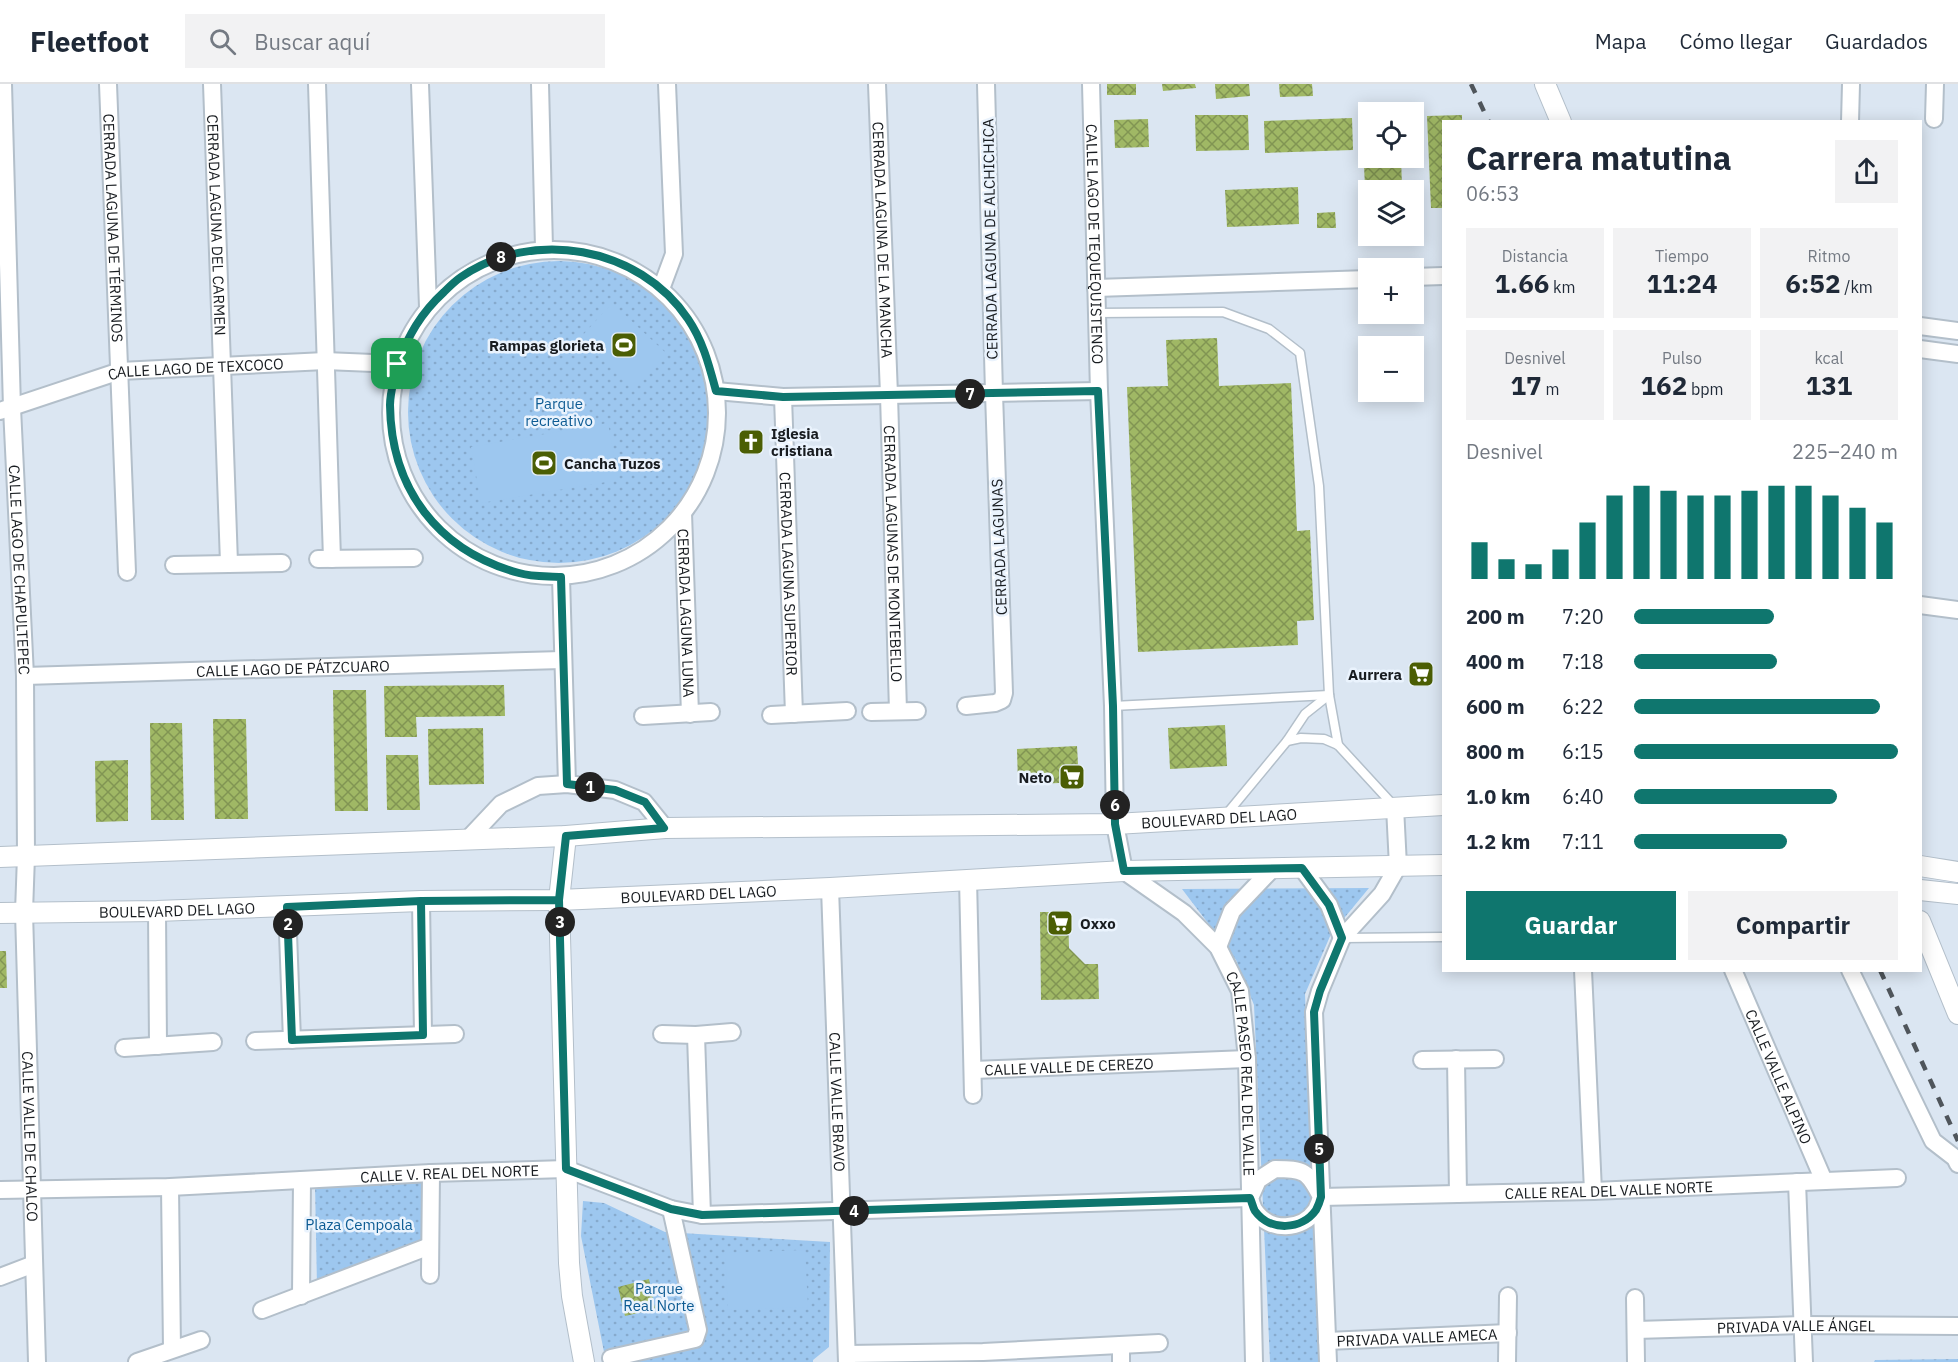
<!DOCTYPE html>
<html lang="es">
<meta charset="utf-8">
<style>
:root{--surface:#fff;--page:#f2f2f3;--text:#1f2937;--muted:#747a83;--line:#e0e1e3;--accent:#0f766e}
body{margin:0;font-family:"IBM Plex Sans",sans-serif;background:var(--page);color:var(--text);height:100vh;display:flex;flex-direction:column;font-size:22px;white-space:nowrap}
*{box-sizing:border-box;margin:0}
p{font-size:20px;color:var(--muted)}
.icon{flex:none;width:33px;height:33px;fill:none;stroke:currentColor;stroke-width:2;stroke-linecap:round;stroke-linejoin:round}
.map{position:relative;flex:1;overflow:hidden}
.details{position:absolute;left:1442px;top:36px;width:480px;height:852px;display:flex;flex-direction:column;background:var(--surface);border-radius:0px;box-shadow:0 3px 15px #0003}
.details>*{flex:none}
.controls{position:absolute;left:1358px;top:18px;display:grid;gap:12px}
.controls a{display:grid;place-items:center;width:66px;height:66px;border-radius:0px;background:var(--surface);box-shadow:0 3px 15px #0003;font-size:30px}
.pin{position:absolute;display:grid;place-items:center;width:51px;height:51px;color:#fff;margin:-26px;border-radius:12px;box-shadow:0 3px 9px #0006}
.km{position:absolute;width:30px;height:30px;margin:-15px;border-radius:50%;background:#222;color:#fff;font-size:16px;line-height:30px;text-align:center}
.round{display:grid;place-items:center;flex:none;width:63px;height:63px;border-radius:0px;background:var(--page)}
.overview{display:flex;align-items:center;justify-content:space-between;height:102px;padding:0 24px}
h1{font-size:33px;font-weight:800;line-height:45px}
.figures{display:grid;grid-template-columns:repeat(3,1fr);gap:9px;height:102px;padding:6px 24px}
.figures div{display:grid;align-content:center;border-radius:0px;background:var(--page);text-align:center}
.figures b{font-size:26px;font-weight:800}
.figures small{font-size:16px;font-weight:400}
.figures p{font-size:16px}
.chart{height:168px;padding:12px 24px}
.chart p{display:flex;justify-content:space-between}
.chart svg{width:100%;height:108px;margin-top:6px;stroke:var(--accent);stroke-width:6}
.primary-button{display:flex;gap:12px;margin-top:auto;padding:12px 24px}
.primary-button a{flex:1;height:69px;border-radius:0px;background:var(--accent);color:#fff;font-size:24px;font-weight:800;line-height:69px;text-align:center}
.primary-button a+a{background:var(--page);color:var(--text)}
ul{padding:0 24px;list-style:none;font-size:20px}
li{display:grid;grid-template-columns:96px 72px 1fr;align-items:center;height:45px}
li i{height:15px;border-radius:8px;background:var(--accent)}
header{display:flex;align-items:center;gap:36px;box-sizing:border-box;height:84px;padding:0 30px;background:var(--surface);border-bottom:2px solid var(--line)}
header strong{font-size:28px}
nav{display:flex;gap:33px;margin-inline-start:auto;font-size:21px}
.search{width:420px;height:54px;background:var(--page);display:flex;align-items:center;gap:15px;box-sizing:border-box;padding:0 21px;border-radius:0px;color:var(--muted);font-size:22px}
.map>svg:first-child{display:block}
</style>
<header>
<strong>Fleetfoot</strong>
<div class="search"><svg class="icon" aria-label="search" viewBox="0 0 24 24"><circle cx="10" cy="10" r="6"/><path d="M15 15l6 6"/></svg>Buscar aquí</div>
<nav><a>Mapa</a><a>Cómo llegar</a><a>Guardados</a></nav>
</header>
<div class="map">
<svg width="1958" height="1278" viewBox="0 0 1958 1278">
<defs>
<pattern id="park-dots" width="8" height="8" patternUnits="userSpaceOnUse" patternTransform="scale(1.5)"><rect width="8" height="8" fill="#9dc7ef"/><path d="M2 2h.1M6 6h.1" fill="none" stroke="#86aacd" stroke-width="1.8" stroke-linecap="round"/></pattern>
<pattern id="building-cross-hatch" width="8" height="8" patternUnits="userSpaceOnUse" patternTransform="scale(1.5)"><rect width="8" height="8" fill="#a0b865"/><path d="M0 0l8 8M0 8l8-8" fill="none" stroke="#819553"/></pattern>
</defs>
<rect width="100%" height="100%" fill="#dbe6f2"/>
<g fill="url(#park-dots)">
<circle cx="559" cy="328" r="151"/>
<path d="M1369,804L1331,850L1305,910L1319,1278H1270L1254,921L1236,876L1182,805Z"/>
<path d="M425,1093V1159L317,1202L315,1099Z"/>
<path d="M583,1117L604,1119L665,1148L830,1158L829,1263L813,1276V1278H606L581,1152Z"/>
<path d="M1958,1275V1278H1874L1875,1276Z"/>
</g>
<g fill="#9dc7ef">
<path d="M612,219L666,269L635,304L581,253Z"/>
<path d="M608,339L618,396L481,419L471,363Z"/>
<path d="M805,1166L808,1223L728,1226L725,1169Z"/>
</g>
<g fill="url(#building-cross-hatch)">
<rect x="1107" y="0" width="29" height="11"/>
<path d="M1162,0H1195L1196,4L1163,7Z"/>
<path d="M1215,0H1249L1250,12L1216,15Z"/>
<path d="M1279,0H1312L1313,12L1280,13Z"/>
<path d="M1195,31H1248L1249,66L1196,67Z"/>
<path d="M1462,31V38H1443V124H1431L1427,32Z"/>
<path d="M1352,34L1353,66L1265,69L1264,37Z"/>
<path d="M1362,34H1368V74H1401L1402,102L1365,104Z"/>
<path d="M1148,35L1149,63L1115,64L1114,36Z"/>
<path d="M1298,103L1299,140L1227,143L1225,106Z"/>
<path d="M1335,128L1336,144H1317V129Z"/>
<path d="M1217,254L1219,302L1291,299L1297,447L1310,446L1314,536L1297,537L1298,561L1138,568L1127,303L1168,302L1166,256Z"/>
<path d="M504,601L505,632L416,633L417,653H385L384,602Z"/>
<path d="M333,606H366L368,727H335Z"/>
<path d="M213,635H246L248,735H215Z"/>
<path d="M150,639H182L184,736H151Z"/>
<path d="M1225,641L1227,682L1170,685L1168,644Z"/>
<path d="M483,644L484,700L429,701L428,645Z"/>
<path d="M1077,662L1079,698L1018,701L1017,665Z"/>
<path d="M386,671H418L420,726H387Z"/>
<path d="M128,676V737L96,738L95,677Z"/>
<path d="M1040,828H1068L1069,864L1085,880H1098L1099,915L1041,916Z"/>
<path d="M0,867H6L7,904H0Z"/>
<path d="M649,1195L655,1225L625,1232L618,1203Z"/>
</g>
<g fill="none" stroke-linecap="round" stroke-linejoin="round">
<g stroke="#b3bfca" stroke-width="11">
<g id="service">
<path d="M1097,229L1223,228L1269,245L1300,269L1319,402L1329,611L1338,661"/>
<path d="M1113,622L1329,611"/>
<path d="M1287,657L1305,630L1329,611"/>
<path d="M1225,732L1287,657L1301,654L1324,655L1338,661L1395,723"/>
<path d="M1342,854L1443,853"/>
</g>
</g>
<g stroke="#b3bfca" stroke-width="20">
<g id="minor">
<path id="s1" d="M3,0L12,324L25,592L26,772L24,828L37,1278"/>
<path id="s2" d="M108,0L127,488"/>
<path id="s3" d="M212,0L229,479"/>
<path d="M317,0L332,475"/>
<path d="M420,0L428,223"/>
<path d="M540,0L544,164"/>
<path id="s4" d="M877,0L889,311L898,627"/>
<path id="s5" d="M1091,0L1099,307L1113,622L1115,740L1124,787L1184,829L1218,863L1240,907L1247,975L1254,1278"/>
<path d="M1934,35L1935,0"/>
<path d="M1850,38L1851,0"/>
<circle cx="554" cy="329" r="163"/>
<path d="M1413,193L1443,192"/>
<path d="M1096,204L1368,195"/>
<path d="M661,205L674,170L667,0"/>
<path d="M1920,242L1958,247"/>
<path d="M1920,265L1958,270"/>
<path d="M716,307L783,313L1099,307"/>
<path id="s6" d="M783,313L794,630"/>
<path id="s7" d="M0,327L120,287L325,277L397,280"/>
<path id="s8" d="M683,429L690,630"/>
<path d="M318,475L414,474"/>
<path d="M174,481L282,479"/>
<path d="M561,493L567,700"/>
<path d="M1920,521L1958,526"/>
<path id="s9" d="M25,592L562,576"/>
<path d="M966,622L995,619L1002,616L1004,609L994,309L986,0"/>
<path d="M871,628L917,627"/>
<path d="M771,631L847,627"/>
<path d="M643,632L711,628"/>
<path d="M468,755L501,720L538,702L567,700L615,706L644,718L665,744"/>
<path d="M1302,784L1329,821L1342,854"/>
<path d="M968,795L973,1011"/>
<path id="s10" d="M830,804L847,1278"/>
<path d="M421,817L423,951"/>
<path d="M287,823L292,956"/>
<path d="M157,827L158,962"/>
<path d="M1218,863L1232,827L1272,785"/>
<path d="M1583,886L1593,1107"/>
<path id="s11" d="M1733,886L1824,1097"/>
<path d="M1850,886L1933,1057L1955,1074L1958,1080"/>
<path d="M662,950L696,951L732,948"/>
<path d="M696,951L702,1131"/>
<path d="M255,957L455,950"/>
<path d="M124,964L213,958"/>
<path d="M1456,975L1458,1110"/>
<path d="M1422,976L1495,975"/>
<path id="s12" d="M973,986L1247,975"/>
<path d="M1275,1085C1304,1085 1308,1087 1321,1113C1320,1117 1318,1122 1316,1126C1302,1147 1270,1148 1255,1127C1253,1124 1251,1118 1250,1114L1258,1096Z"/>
<path d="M1797,1098L1804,1278"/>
<path d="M170,1103L172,1265"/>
<path id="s13" d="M0,1106L170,1103L431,1089L566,1085L671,1125L702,1131L1250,1114"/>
<path id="s14" d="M1321,1113L1593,1107L1897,1094"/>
<path d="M430,1191L431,1089"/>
<path d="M0,1193L34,1180"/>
<path d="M301,1212L302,1096"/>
<path d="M1635,1214L1636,1278"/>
<path d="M262,1226L430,1162"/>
<path id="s15" d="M1636,1246L1803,1241L1958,1242"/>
<path id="s16" d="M1327,1257L1508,1249"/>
<path d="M1121,1261V1278"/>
<path d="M847,1270L983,1268L1159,1259"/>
<path d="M611,1274L695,1255L698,1246L671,1125"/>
<path d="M137,1278L201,1256"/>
<path d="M1328,1278L1314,928L1320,907L1342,854L1382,810L1398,782L1395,723"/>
<path d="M1507,1278L1508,1212"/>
</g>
</g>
<g stroke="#b3bfca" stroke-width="22">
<g id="tertiary">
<path d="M1545,0L1561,38"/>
<path d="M566,752L559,816L569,1179L572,1212L584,1278"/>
<path id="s17" d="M0,773L566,752L665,744L1115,740L1443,721"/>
<path d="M1920,782L1958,788"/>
<path d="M1920,806L1958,810"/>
<path id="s18" d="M0,829L157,827L421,817L559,816L830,804L1124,787L1443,781"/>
<path d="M1920,837L1958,930"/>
</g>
</g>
<use href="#service" stroke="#fff" stroke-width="8"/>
<use href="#minor" stroke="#fff" stroke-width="16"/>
<use href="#tertiary" stroke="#fff" stroke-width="20"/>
<g stroke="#4f555b" stroke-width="4.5" stroke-dasharray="10 10" stroke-linecap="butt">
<path d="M1471,0L1489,38"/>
<path d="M1880,886L1958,1057"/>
</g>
</g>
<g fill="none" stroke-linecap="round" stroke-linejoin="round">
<g stroke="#fff" stroke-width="12">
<path id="route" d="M397,280C395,293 390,308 390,321C391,405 438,467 519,489C532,493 547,492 561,493L567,700L615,706L645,718L664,744L566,752L559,816L421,817L287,823L292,956L423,951L421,817L559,816L566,1085L671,1125L702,1131L1250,1114C1252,1118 1253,1124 1255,1127C1270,1148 1302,1146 1316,1126C1318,1122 1320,1117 1321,1113L1314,928L1320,907L1342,854L1329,821L1302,784L1124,787L1115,740L1113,622L1098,307L783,313L716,307C709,281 703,257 688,235C639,162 532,144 461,193C455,197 449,203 444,208C420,230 409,251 397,280"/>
</g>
<use href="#route" stroke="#0f766e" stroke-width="8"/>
</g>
<defs>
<g id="stadium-square" transform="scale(1.35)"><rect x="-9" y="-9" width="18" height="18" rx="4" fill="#4b5e04" stroke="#eaf3fd"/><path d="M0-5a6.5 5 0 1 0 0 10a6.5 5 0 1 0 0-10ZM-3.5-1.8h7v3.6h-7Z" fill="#fff"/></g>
<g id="church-square" transform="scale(1.35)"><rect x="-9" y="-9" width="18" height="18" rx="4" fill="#4b5e04" stroke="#eaf3fd"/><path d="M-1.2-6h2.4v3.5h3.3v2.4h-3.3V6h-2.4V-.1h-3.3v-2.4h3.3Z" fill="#fff"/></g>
<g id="supermarket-square" transform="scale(1.35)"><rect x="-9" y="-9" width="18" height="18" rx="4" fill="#4b5e04" stroke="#eaf3fd"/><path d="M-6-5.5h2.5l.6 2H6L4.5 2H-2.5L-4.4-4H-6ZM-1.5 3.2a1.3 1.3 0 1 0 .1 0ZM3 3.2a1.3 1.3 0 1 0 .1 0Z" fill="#fff"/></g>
</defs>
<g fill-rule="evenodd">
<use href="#stadium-square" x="624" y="261"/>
<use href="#church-square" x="751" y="358"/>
<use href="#stadium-square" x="544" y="379"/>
<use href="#supermarket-square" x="1421" y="590"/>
<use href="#supermarket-square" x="1072" y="693"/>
<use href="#supermarket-square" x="1060" y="839"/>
</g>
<g text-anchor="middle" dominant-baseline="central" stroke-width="5" stroke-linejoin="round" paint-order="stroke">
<g font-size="15" fill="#181c20" stroke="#eaf3fd">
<text stroke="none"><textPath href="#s3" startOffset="141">CERRADA LAGUNA DEL CARMEN</textPath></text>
<text stroke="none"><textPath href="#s2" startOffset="144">CERRADA LAGUNA DE TÉRMINOS</textPath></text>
<text transform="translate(990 155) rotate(-91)">CERRADA LAGUNA DE ALCHICHICA</text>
<text stroke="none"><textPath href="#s4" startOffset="156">CERRADA LAGUNA DE LA MANCHA</textPath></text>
<text stroke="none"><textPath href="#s5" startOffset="160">CALLE LAGO DE TEQUEQUISTENCO</textPath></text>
<text stroke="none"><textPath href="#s7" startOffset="202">CALLE LAGO DE TEXCOCO</textPath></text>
<text transform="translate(999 463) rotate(-92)">CERRADA LAGUNAS</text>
<text stroke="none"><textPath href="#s4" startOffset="470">CERRADA LAGUNAS DE MONTEBELLO</textPath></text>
<text stroke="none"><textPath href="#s1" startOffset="486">CALLE LAGO DE CHAPULTEPEC</textPath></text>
<text stroke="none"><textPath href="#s6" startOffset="177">CERRADA LAGUNA SUPERIOR</textPath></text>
<text stroke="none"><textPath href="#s8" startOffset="100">CERRADA LAGUNA LUNA</textPath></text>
<text stroke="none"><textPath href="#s9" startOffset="268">CALLE LAGO DE PÁTZCUARO</textPath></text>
<text stroke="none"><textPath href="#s17" startOffset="1220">BOULEVARD DEL LAGO</textPath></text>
<text stroke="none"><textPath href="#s18" startOffset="699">BOULEVARD DEL LAGO</textPath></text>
<text stroke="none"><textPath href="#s18" startOffset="177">BOULEVARD DEL LAGO</textPath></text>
<text stroke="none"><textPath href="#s12" startOffset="96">CALLE VALLE DE CEREZO</textPath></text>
<text stroke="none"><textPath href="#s5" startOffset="1041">CALLE PASEO REAL DEL VALLE</textPath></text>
<text stroke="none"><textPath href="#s11" startOffset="116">CALLE VALLE ALPINO</textPath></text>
<text stroke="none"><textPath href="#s10" startOffset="214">CALLE VALLE BRAVO</textPath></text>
<text stroke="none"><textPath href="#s1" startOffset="1053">CALLE VALLE DE CHALCO</textPath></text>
<text stroke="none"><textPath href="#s13" startOffset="450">CALLE V. REAL DEL NORTE</textPath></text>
<text stroke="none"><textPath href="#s14" startOffset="288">CALLE REAL DEL VALLE NORTE</textPath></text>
<text stroke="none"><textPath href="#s15" startOffset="160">PRIVADA VALLE ÁNGEL</textPath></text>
<text stroke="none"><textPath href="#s16" startOffset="90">PRIVADA VALLE AMECA</textPath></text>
</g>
<g font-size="15" font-weight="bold" fill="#181c20" stroke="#eaf3fd" text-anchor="end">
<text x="604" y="261">Rampas glorieta</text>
<text x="771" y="349" text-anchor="start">Iglesia<tspan x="771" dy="17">cristiana</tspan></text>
<text x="564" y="379" text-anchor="start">Cancha Tuzos</text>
<text x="1402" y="590">Aurrera</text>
<text x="1052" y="693">Neto</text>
<text x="1080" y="839" text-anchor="start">Oxxo</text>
</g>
<g font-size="15" fill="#0d5b93" stroke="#eaf3fd">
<text x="559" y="319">Parque<tspan x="559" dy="17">recreativo</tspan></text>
<text x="359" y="1140">Plaza Cempoala</text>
<text x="659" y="1204">Parque<tspan x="659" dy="17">Real Norte</tspan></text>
</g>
</g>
</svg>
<div class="controls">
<a><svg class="icon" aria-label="locate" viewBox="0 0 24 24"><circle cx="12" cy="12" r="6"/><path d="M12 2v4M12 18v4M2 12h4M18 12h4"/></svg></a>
<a><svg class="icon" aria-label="layers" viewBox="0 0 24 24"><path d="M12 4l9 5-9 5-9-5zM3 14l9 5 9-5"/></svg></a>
<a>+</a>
<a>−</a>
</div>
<div class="pin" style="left:397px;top:280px;background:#1e9e55"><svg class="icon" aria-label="arrive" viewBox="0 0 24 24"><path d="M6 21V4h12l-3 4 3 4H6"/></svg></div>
<b class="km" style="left:590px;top:703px">1</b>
<b class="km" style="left:288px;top:840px">2</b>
<b class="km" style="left:560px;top:838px">3</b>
<b class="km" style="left:854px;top:1127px">4</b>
<b class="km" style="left:1319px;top:1065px">5</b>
<b class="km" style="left:1115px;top:721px">6</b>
<b class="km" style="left:970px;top:310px">7</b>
<b class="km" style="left:501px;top:173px">8</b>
<section class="details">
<div class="overview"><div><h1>Carrera matutina</h1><p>06:53</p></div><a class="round"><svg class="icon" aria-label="share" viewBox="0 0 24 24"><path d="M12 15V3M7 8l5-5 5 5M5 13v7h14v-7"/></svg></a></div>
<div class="figures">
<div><p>Distancia</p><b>1.66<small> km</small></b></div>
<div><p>Tiempo</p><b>11:24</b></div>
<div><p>Ritmo</p><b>6:52<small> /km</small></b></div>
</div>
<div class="figures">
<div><p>Desnivel</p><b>17<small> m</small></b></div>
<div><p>Pulso</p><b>162<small> bpm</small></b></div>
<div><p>kcal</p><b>131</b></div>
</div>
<div class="chart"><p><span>Desnivel</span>225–240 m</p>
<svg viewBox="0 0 160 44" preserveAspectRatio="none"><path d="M5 44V29M15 44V36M25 44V38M35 44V32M45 44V21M55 44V10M65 44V6M75 44V8M85 44V10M95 44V10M105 44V8M115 44V6M125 44V6M135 44V10M145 44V15M155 44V21"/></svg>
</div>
<ul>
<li><b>200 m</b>7:20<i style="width:53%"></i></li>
<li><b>400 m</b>7:18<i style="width:54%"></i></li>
<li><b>600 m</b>6:22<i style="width:93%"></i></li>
<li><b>800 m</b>6:15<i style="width:100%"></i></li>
<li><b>1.0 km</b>6:40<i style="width:77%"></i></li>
<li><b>1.2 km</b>7:11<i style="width:58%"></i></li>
</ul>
<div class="primary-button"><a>Guardar</a><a>Compartir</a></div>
</section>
</div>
